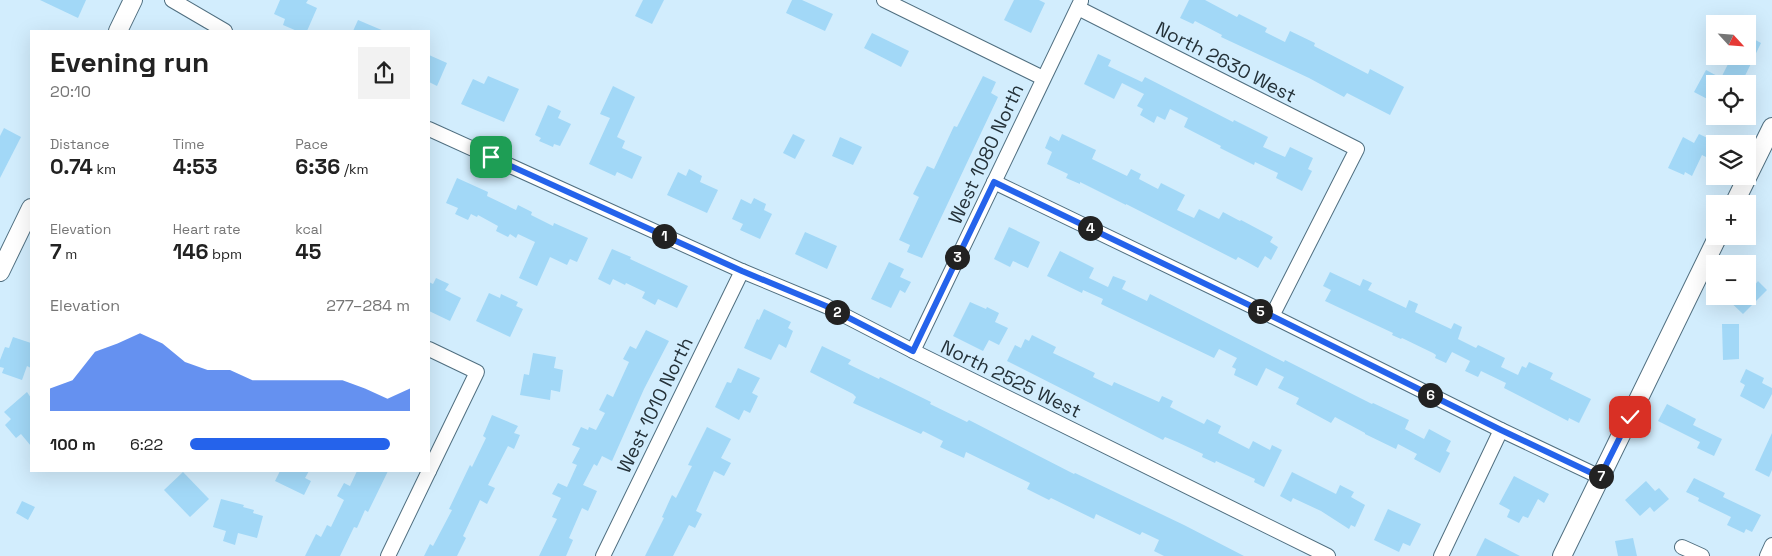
<!DOCTYPE html>
<meta charset="utf-8">
<style>
:root{--surface:#fff;--page:#f2f2f2;--text:#222;--muted:#767676;--accent:#2563eb}
body{margin:0;font-family:"Space Grotesk",sans-serif;background:var(--page);color:var(--text);height:100vh;display:flex;flex-direction:column;font-size:19px;white-space:nowrap}
*{box-sizing:border-box;margin:0}
p{font-size:16px;color:var(--muted)}
.icon{flex:none;width:28px;height:28px;fill:none;stroke:currentColor;stroke-width:2;stroke-linecap:round;stroke-linejoin:round}
.map{position:relative;flex:1;overflow:hidden}
.drawer{position:absolute;left:30px;top:30px;width:400px;height:442px;display:flex;flex-direction:column;background:var(--surface);border-radius:0px;box-shadow:0 5px 20px #0002}
.drawer>*{flex:none}
.needle{width:32px;rotate:116deg}
.fabs{position:absolute;left:1706px;top:15px;display:grid;gap:10px}
.fabs a{display:grid;place-items:center;width:50px;height:50px;border-radius:0px;background:var(--surface);box-shadow:0 5px 20px #0002;font-size:25px}
.pin{position:absolute;display:grid;place-items:center;width:42px;height:42px;color:#fff;margin:-21px;border-radius:10px;box-shadow:0 2px 8px #0006}
.km{position:absolute;width:25px;height:25px;margin:-12px;border-radius:50%;background:#222;color:#fff;font-size:14px;line-height:25px;text-align:center}
.round{display:grid;place-items:center;flex:none;width:52px;height:52px;border-radius:0px;background:var(--page)}
.head{display:flex;align-items:center;justify-content:space-between;height:85px;padding:0 20px}
h1{font-size:28px;font-weight:800;line-height:38px}
.metrics{display:grid;grid-template-columns:repeat(3,1fr);gap:8px;height:85px;padding:5px 20px}
.metrics div{display:grid;align-content:center}
.metrics b{font-size:21px;font-weight:800}
.metrics small{font-size:14px;font-weight:400}
.metrics p{font-size:14px}
.chart{height:140px;padding:10px 20px}
.chart p{display:flex;justify-content:space-between}
.chart svg{width:100%;height:90px;margin-top:5px;fill:var(--accent);opacity:.7}
ul{padding:0 20px;list-style:none;font-size:16px}
li{display:grid;grid-template-columns:80px 60px 1fr;align-items:center;height:38px}
li i{height:12px;border-radius:6px;background:var(--accent)}
.map>svg:first-child{display:block}
</style>
<div class="map">
<svg width="1772" height="556" viewBox="0 0 1772 556">
<rect width="100%" height="100%" fill="#d2edfd"/>
<g fill="#a2d8f7">
<path d="M40,0H86L78,18Z"/>
<path d="M280,0H308L306,3L317,8L307,31H297L283,25L285,19L274,14Z"/>
<path d="M643,0H664L652,24L635,16Z"/>
<path d="M792,0H802L833,14L825,31L786,13Z"/>
<path d="M1014,0H1039L1045,3L1031,33L1004,20Z"/>
<path d="M1189,0H1205L1237,17L1239,14L1267,28L1265,32L1285,42L1290,31L1315,43L1314,46L1368,74L1370,69L1404,87L1390,115L1347,93L1344,97L1309,78L1221,37L1222,35L1195,21L1193,24L1180,18Z"/>
<path d="M358,20L384,31H353Z"/>
<path d="M872,33L909,51L901,67L864,48Z"/>
<path d="M1748,36L1761,43L1741,84H1715V103L1694,92L1706,70L1721,78L1732,56H1748Z"/>
<path d="M1098,54L1111,60L1108,66L1142,82L1145,77L1233,122L1234,120L1268,137L1263,147L1285,157L1290,147L1313,158L1308,169L1312,171L1302,191L1276,178L1278,173L1255,162L1254,165L1220,148L1221,146L1184,127L1188,118L1170,109L1165,120L1157,116L1154,123L1140,115L1143,109L1137,106L1144,94L1122,83L1114,99L1084,84Z"/>
<path d="M429,55L447,63L437,86L429,82Z"/>
<path d="M488,76L519,89L504,122L461,104L473,79L484,84Z"/>
<path d="M983,76L996,82L991,93L998,97L922,258L907,252L910,245L899,240L919,197L913,194L927,166L934,169L954,126L957,127Z"/>
<path d="M613,86L635,97L617,137L625,141L622,148L642,157L632,179L617,172L615,176L589,164L610,118L600,114Z"/>
<path d="M548,105L561,111L558,118L571,124L560,146L554,144L553,147L539,141L541,138L535,135Z"/>
<path d="M4,128L21,137L0,178V136Z"/>
<path d="M793,134L805,140L795,159L783,153Z"/>
<path d="M1062,134L1096,150L1092,159L1127,176L1131,169L1141,174L1139,179L1158,189L1161,183L1185,195L1177,210L1194,218L1199,209L1219,219L1223,212L1240,221L1241,220L1273,237L1270,242L1278,247L1271,260L1265,256L1258,268L1238,257L1236,260L1126,204V205L1080,182V184L1066,178L1068,174L1047,164L1052,152L1045,148L1050,136L1059,141Z"/>
<path d="M1699,134L1716,142L1708,158L1702,155L1692,176L1685,172L1684,175L1668,168L1683,137L1694,143Z"/>
<path d="M840,137L862,147L853,165L832,156Z"/>
<path d="M689,169L702,176L700,182L718,190L707,213L667,195L678,172L686,176Z"/>
<path d="M457,178L488,192L487,196L516,210L518,205L532,212L531,215L553,226L554,223L588,238L577,262L570,259L567,265L550,257L537,286L519,278L535,242L518,234L516,238L510,234L508,237L496,231L498,226L478,215L477,217L471,214L468,220L455,214L458,208L446,203Z"/>
<path d="M754,198L766,204L764,210L772,214L760,239L740,230L743,224L732,219L741,199L751,204Z"/>
<path d="M1009,227L1040,242L1028,268L1013,261L1010,267L994,259Z"/>
<path d="M805,232L837,246L827,269L795,254Z"/>
<path d="M612,249L631,257L630,259L688,286L677,308L658,299L655,305L642,298L645,292L626,283L625,285L613,279L610,285L598,279Z"/>
<path d="M1060,251L1094,268L1089,278L1108,287L1113,276L1126,281L1122,289L1147,301L1150,294L1284,362L1285,360L1372,404L1373,403L1409,420L1405,429L1424,439L1429,429L1451,441L1446,451L1450,453L1440,473L1414,459L1417,454L1398,444L1396,449L1365,434V433L1335,417L1331,423L1296,404L1299,398L1278,388L1284,377L1266,368L1257,386L1234,375L1236,369L1232,367L1237,358L1219,349L1214,358L1101,304L1103,299L1083,290L1082,293L1047,276Z"/>
<path d="M889,262L904,269L900,277L911,282L905,293L900,290L891,308L871,299Z"/>
<path d="M1330,272L1360,286L1363,279L1372,283L1368,290L1406,308L1409,300L1418,304L1415,312L1451,329L1454,323L1462,327L1458,339L1476,348L1478,345L1505,358L1501,367L1518,375L1522,366L1526,368L1529,362L1553,373L1550,379L1591,399L1579,423L1569,418L1568,421L1504,388L1506,383L1481,371L1478,377L1465,371L1470,361L1452,352L1446,363L1435,358L1436,355L1433,353L1402,338L1401,339L1392,335L1393,333L1325,301L1331,290L1323,286Z"/>
<path d="M436,278L449,284L445,290L461,298L450,321L429,311V282L433,284Z"/>
<path d="M1748,280L1754,286L1758,281L1767,290L1743,314L1724,296H1748Z"/>
<path d="M489,293L500,298L501,294L518,302L516,306L523,309L510,337L476,321Z"/>
<path d="M970,302L986,309L987,307L999,313L995,322L1008,328L999,345L989,340L983,351L953,336Z"/>
<path d="M764,309L791,322L788,328L793,331L786,348L779,344L771,360L744,348L757,319L759,320Z"/>
<path d="M1722,324H1739V359L1723,360Z"/>
<path d="M646,330L669,341L644,389L612,461L602,456L597,466L594,464L583,485L597,491L588,511L582,508L569,538L573,540L566,556H539L557,519L552,517L561,498L552,494L558,483L567,487L577,465L572,463L580,448L572,445L581,427L588,430L589,427L596,430L605,413L599,410L607,394L613,397L629,362L623,359L630,346L636,349Z"/>
<path d="M1032,335L1056,347L1053,353L1095,373L1093,377L1112,386L1114,382L1159,402L1162,396L1173,401L1170,407L1204,424L1207,419L1221,426L1218,433L1249,449L1253,441L1270,450L1272,445L1282,450L1264,487L1254,482L1255,479L1216,461L1215,463L1202,457L1203,454L1177,442L1165,437L1163,440L1007,361L1015,345L1021,348L1025,339L1029,341Z"/>
<path d="M13,337L31,343V368L27,366L22,380L2,373L4,368L0,367V360L5,347L9,348Z"/>
<path d="M822,346L851,360L848,364L879,379L880,377L931,402L930,404L967,422L969,420L1074,474L1075,473L1184,525L1244,556H1164L1154,551L1159,540L1142,532L1140,535L1096,514L1094,519L1051,498L1049,500L1027,489L1030,483L966,452L964,458L940,447L943,441L923,431L921,434L853,403L856,397L853,394L810,372Z"/>
<path d="M533,353L556,357L554,368L563,370L560,392L551,390L550,400L520,395L524,374L529,375Z"/>
<path d="M738,368L760,378L752,393L758,396L750,413L744,410L739,420L715,407L727,382L731,383Z"/>
<path d="M1746,369L1764,378L1762,383L1772,388V394L1764,409L1740,396L1745,385L1740,382Z"/>
<path d="M27,392L31,398V446L21,434L16,438L5,425L11,419L4,412Z"/>
<path d="M1667,404L1696,419L1693,425L1722,439L1714,456L1697,448L1700,442L1658,421Z"/>
<path d="M492,415L518,426L514,433L520,435L514,449L508,446L488,485L495,488L487,504L480,500L463,536L466,538L457,556H424L430,544L433,546L452,510L449,509L470,465L472,467L486,438L483,436Z"/>
<path d="M707,427L731,439L721,458L731,463L724,476L714,471L696,511L702,514L695,528L689,525L673,556H645L664,518L662,517L672,495L676,498L692,466L688,465Z"/>
<path d="M1772,433V470L1769,477L1755,470Z"/>
<path d="M280,471H309L305,478L311,481L304,495L275,481Z"/>
<path d="M357,471H388L368,512L365,510L357,528L354,527L340,556H305L316,534L321,537L327,525L331,527L344,500L337,496L344,483L350,486Z"/>
<path d="M183,472L209,499L190,517L164,490Z"/>
<path d="M1292,472L1336,494L1340,485L1354,492L1351,497L1365,505L1355,527L1351,525L1349,529L1321,511L1293,498L1291,502L1280,496Z"/>
<path d="M1514,476L1549,494L1544,503L1538,499L1528,518L1523,516L1519,523L1507,517L1510,510L1499,504Z"/>
<path d="M1694,478L1725,493L1723,497L1761,515L1752,532L1746,529L1744,533L1727,525L1731,517L1698,501L1699,498L1686,492Z"/>
<path d="M1646,481L1655,491L1659,488L1669,499L1654,512L1650,507L1640,516L1625,500Z"/>
<path d="M221,499L244,505L243,507L254,510L253,513L263,516L257,538L238,533L235,545L223,541L226,531L213,527Z"/>
<path d="M22,501L35,507L28,520L16,513Z"/>
<path d="M1388,509L1421,524L1410,546L1403,543L1399,552L1374,540Z"/>
<path d="M1485,538L1520,556H1476Z"/>
<path d="M1633,538L1637,556H1618L1615,541Z"/>
</g>
<g fill="none" stroke-linecap="round" stroke-linejoin="round">
<g stroke="#506f80" stroke-width="16">
<g id="minor">
<path d="M172,0L225,31"/>
<path d="M884,0L1043,78"/>
<path d="M1078,8L1357,149L1272,316"/>
<path d="M429,129L742,271L826,306L913,351L1328,556"/>
<path d="M994,182L1272,316L1501,430L1600,477"/>
<path d="M429,349L477,372L429,471"/>
<path d="M913,351L1081,1"/>
<path d="M1682,547L1702,556"/>
<path d="M388,556L429,471"/>
<path d="M603,556L742,271"/>
<path d="M1441,556L1501,430"/>
<path d="M1767,556L1772,545"/>
</g>
</g>
<g stroke="#506f80" stroke-width="20">
<g id="tertiary">
<path d="M118,31L133,0"/>
<path d="M1734,204L1772,127"/>
<path d="M0,272L31,208"/>
<path d="M1562,556L1718,236"/>
</g>
</g>
<use href="#minor" stroke="#fff" stroke-width="14"/>
<use href="#tertiary" stroke="#fff" stroke-width="18"/>
</g>
<g fill="none" stroke-linecap="round" stroke-linejoin="round">
<g stroke="#fff" stroke-width="10">
<path id="route" d="M491,157L742,271L826,306L913,351L994,182L1272,316L1501,430L1600,477L1630,417"/>
</g>
<use href="#route" stroke="#2563eb" stroke-width="6"/>
</g>
<g text-anchor="middle" dominant-baseline="central" stroke-width="5" stroke-linejoin="round" paint-order="stroke">
<g font-size="19" fill="#243138" stroke="#d2edfd">
<text transform="translate(1226 62) rotate(27)">North 2630 West</text>
<text transform="translate(986 154) rotate(-65)">West 1080 North</text>
<text transform="translate(1011 379) rotate(26)">North 2525 West</text>
<text transform="translate(655 405) rotate(-64)">West 1010 North</text>
</g>
</g>
</svg>
<div class="fabs">
<a><svg class="needle" viewBox="-14 -14 28 28"><path d="M0-13l5 13h-10z" fill="#e53935"/><path d="M0 13l5-13h-10z" fill="#767676"/></svg></a>
<a><svg class="icon" aria-label="locate" viewBox="0 0 24 24"><circle cx="12" cy="12" r="6"/><path d="M12 2v4M12 18v4M2 12h4M18 12h4"/></svg></a>
<a><svg class="icon" aria-label="layers" viewBox="0 0 24 24"><path d="M12 4l9 5-9 5-9-5zM3 14l9 5 9-5"/></svg></a>
<a>+</a>
<a>−</a>
</div>
<div class="pin" style="left:491px;top:157px;background:#1e9e55"><svg class="icon" aria-label="arrive" viewBox="0 0 24 24"><path d="M6 21V4h12l-3 4 3 4H6"/></svg></div>
<div class="pin" style="left:1630px;top:417px;background:#d93025"><svg class="icon" aria-label="check" viewBox="0 0 24 24"><path d="M5 12l5 5 9-10"/></svg></div>
<b class="km" style="left:664px;top:236px">1</b>
<b class="km" style="left:837px;top:312px">2</b>
<b class="km" style="left:957px;top:257px">3</b>
<b class="km" style="left:1090px;top:228px">4</b>
<b class="km" style="left:1260px;top:311px">5</b>
<b class="km" style="left:1430px;top:395px">6</b>
<b class="km" style="left:1601px;top:476px">7</b>
<section class="drawer">
<div class="head"><div><h1>Evening run</h1><p>20:10</p></div><a class="round"><svg class="icon" aria-label="share" viewBox="0 0 24 24"><path d="M12 15V3M7 8l5-5 5 5M5 13v7h14v-7"/></svg></a></div>
<div class="metrics">
<div><p>Distance</p><b>0.74<small> km</small></b></div>
<div><p>Time</p><b>4:53</b></div>
<div><p>Pace</p><b>6:36<small> /km</small></b></div>
</div>
<div class="metrics">
<div><p>Elevation</p><b>7<small> m</small></b></div>
<div><p>Heart rate</p><b>146<small> bpm</small></b></div>
<div><p>kcal</p><b>45</b></div>
</div>
<div class="chart"><p><span>Elevation</span>277–284 m</p>
<svg viewBox="0 0 160 44" preserveAspectRatio="none"><path d="M0 44V33L10 29L20 15L30 11L40 6L50 11L60 20L70 24L80 24L90 29L100 29L110 29L120 29L130 29L140 33L150 38L160 33V44z"/></svg>
</div>
<ul>
<li><b>100 m</b>6:22<i style="width:91%"></i></li>
</ul>
</section>
</div>
